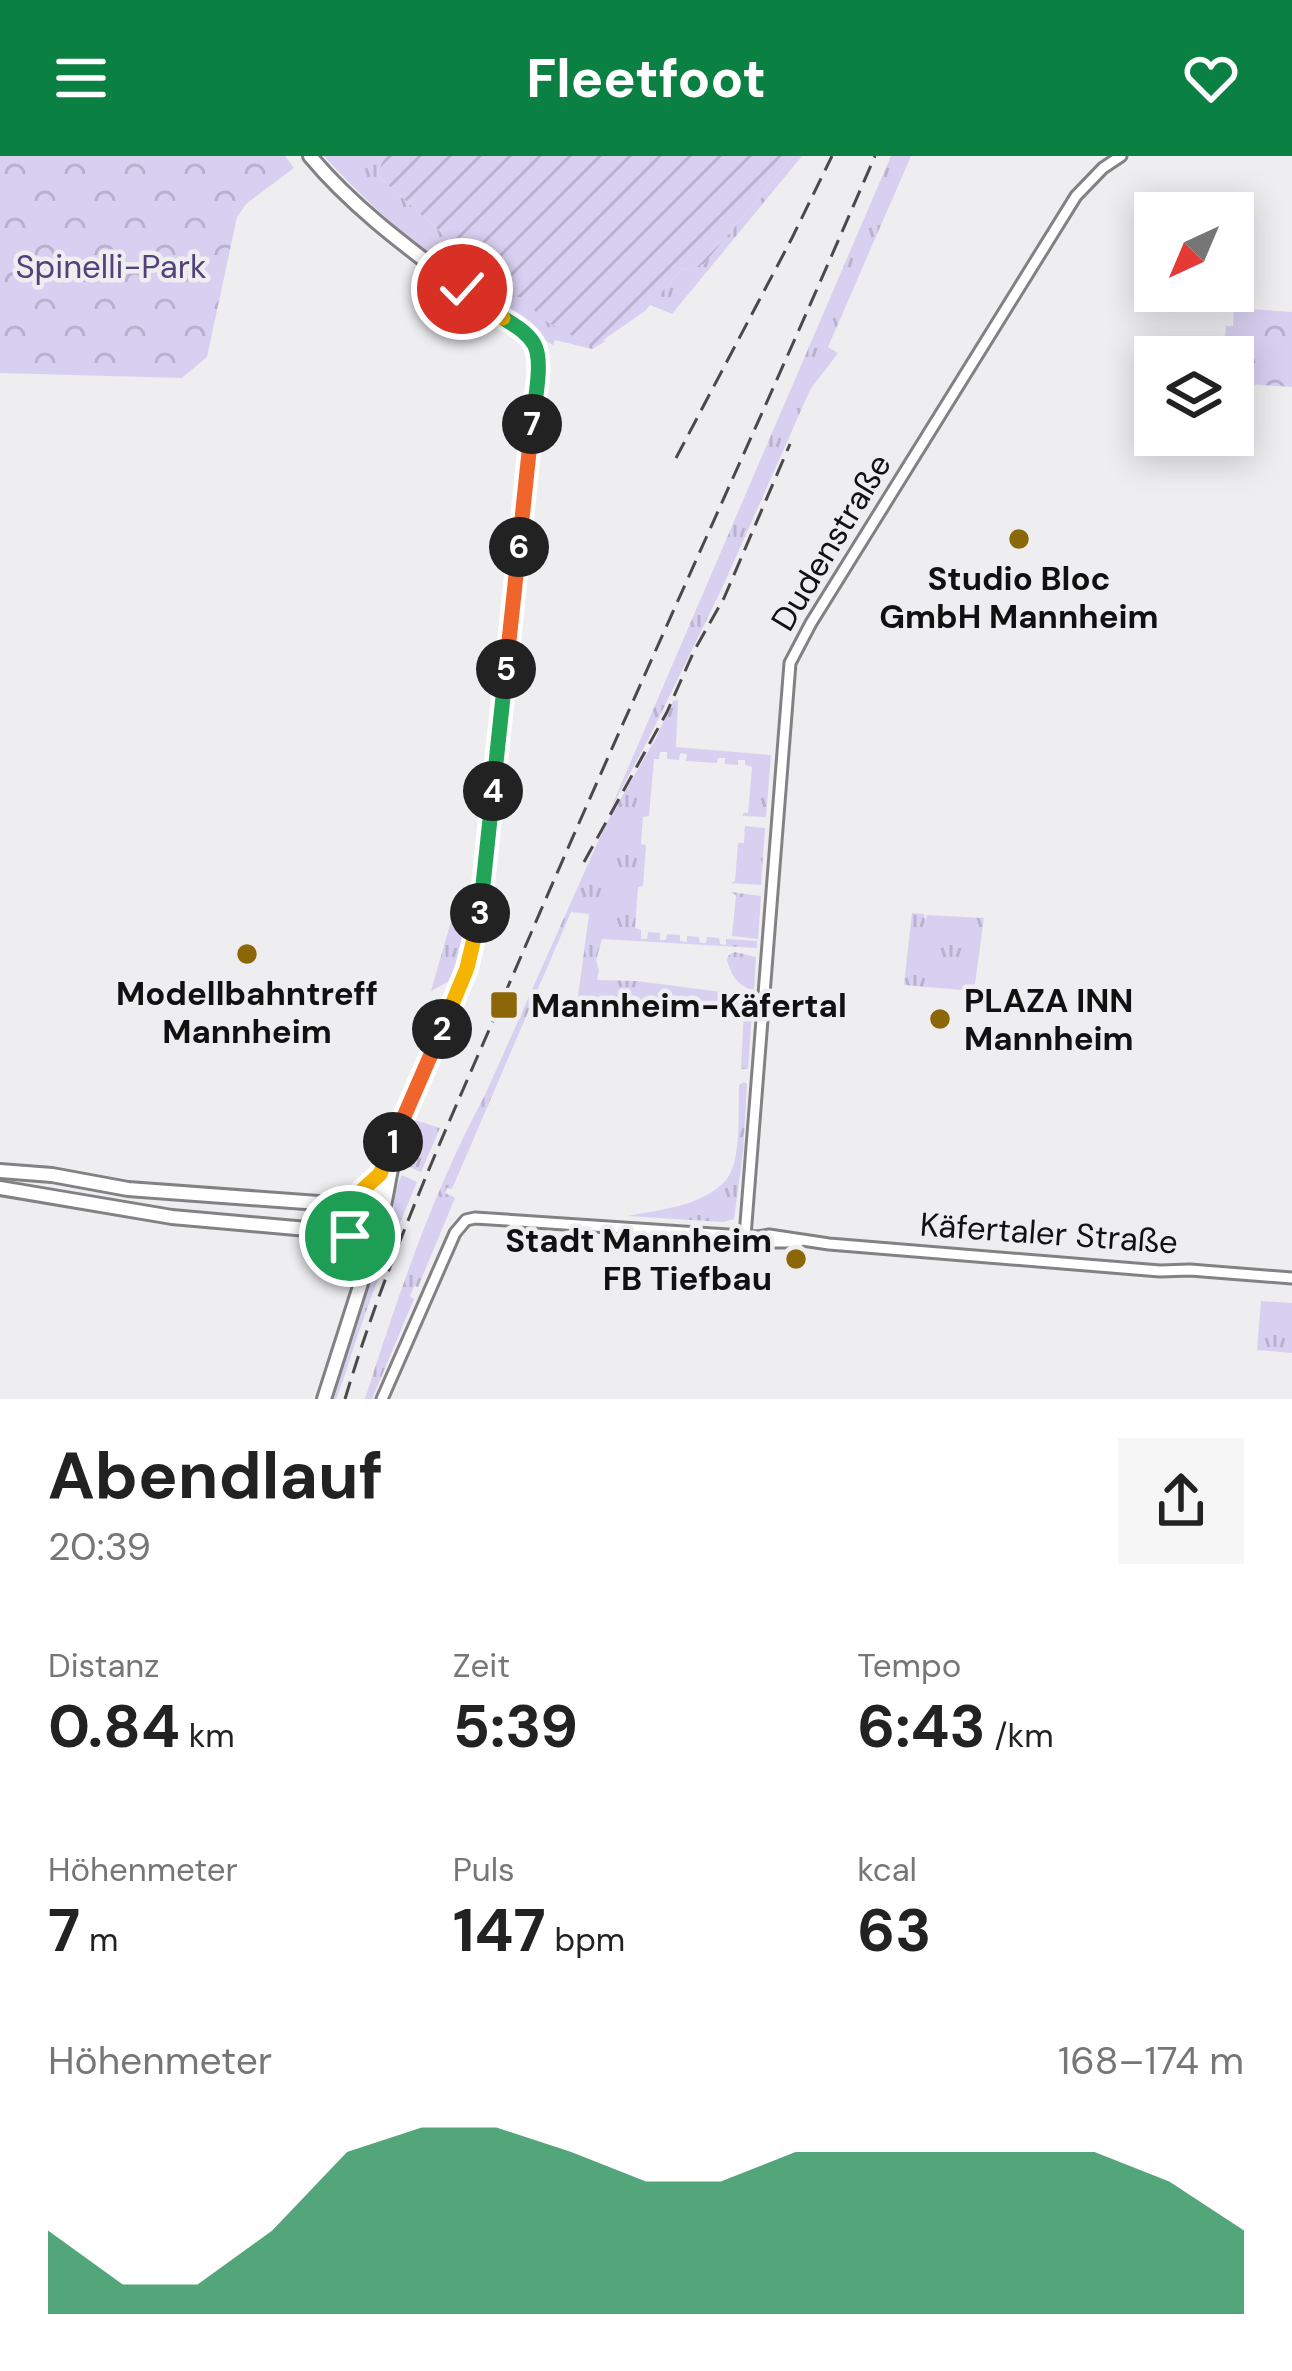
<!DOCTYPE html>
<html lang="de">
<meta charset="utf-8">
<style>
:root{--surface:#fff;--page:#f6f6f6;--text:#222;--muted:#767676;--accent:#0b8043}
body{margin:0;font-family:"DM Sans",sans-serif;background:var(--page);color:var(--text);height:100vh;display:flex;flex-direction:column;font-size:45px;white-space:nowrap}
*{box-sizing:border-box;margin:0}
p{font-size:39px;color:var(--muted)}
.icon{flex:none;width:66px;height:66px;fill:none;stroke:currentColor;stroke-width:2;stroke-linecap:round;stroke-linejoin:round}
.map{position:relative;height:1243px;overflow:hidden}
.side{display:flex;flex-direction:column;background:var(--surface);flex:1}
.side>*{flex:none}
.needle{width:78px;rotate:224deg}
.tools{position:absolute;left:1134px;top:36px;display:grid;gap:24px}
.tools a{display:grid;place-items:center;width:120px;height:120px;border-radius:0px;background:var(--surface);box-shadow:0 6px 30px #0003;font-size:60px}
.pin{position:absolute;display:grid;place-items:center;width:102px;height:102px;color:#fff;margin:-51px;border:6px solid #fff;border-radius:50%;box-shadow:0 3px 12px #0007}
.km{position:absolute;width:60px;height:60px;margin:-30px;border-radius:50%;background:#222;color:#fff;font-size:33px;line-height:60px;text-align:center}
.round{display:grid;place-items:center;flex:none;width:126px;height:126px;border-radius:0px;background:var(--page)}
.headline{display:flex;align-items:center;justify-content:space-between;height:204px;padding:0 48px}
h1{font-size:66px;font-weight:700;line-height:90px}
.stats{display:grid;grid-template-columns:repeat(3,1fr);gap:18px;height:204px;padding:12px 48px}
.stats div{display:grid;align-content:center}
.stats b{font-size:60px;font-weight:700}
.stats small{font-size:33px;font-weight:400}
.stats p{font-size:33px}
.chart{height:336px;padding:24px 48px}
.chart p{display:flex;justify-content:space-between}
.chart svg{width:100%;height:216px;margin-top:12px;fill:var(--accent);opacity:.7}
header{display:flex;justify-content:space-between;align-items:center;height:156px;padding:0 48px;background:var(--accent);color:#fff;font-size:54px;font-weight:700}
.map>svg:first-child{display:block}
</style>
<header><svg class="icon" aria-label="menu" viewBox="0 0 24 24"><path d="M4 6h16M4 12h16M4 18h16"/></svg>Fleetfoot<svg class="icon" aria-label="heart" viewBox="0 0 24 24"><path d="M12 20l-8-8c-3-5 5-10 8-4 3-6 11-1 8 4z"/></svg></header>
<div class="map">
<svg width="1292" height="1243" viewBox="0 0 1292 1243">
<defs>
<pattern id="grass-tufts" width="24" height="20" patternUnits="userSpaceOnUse" patternTransform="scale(3)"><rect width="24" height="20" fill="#d8d0f1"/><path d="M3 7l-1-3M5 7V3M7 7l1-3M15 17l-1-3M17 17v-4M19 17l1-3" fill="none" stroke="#b8b2ce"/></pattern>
<pattern id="park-crowns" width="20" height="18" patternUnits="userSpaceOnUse" patternTransform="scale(3)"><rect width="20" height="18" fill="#d8d0f1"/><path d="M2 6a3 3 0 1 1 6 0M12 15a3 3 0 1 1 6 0" fill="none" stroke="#b8b2ce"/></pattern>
<pattern id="garden-furrows" width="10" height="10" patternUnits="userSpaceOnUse" patternTransform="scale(3)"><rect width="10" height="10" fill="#d8d0f1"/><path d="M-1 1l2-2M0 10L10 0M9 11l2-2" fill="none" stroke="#b8b2ce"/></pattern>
</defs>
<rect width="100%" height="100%" fill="#eeedf0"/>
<g fill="url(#grass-tufts)">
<path d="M324,0H385L377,19L463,96L576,182L585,186L593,181L606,185L592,193L555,184L553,189C472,140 387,69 324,0Z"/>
<path d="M793,0H802L672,158L650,149L681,114L704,108Z"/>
<path d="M891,0H911L828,191L838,197L810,234L723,430L648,584L610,654Z"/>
<path d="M678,544L676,591L771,599L766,661L743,660V657H748L752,611L745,609V604H738V609L725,608V602H718L717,607L686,605L687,598L680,597L679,604L667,603V596H660L659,603H654L649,660L643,661L641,688L646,689L643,730L638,731L635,772L641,774V783H647L648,776L660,777V784H666L667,778L680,779V785L687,786V780L699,781L700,787H706L707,781L719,782L720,788L726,789V783L757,785V792L602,783L596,804L599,814L597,824L636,825L753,840L748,913H741L744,852L578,841L589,758L571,756L452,1033L447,1032L445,1037L455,1042L418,1131L414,1130L410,1140L414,1143L372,1243H365C398,1140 433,1035 485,939L605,670L656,582L673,545Z"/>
<path d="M745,670L765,672L761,729L731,727L735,725L738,687H744Z"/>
<path d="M730,736L761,740L758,783L732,780L736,739Z"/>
<path d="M912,757L924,758L925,766L927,759L984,762L974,835L904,829Z"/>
<path d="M453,758L468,762L451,824L431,835Z"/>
<path d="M735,796L756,801L754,834C738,831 731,819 727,804L729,799Z"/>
<path d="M430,913L412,963L440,972L421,1016L409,1011L418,990L404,978Z"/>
<path d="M744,926L747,928L743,997L734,1063L723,1066L628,1060C656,1054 703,1051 726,1024C742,1006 738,953 739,929Z"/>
<path d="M402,1019L417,1026C397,1073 378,1121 361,1170C352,1194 346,1219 336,1243H329L379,1096C401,1071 388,1044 402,1019Z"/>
<path d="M1261,1145L1292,1147V1197L1257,1194Z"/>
</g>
<g fill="url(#park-crowns)">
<path d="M0,0H285L294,12L246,48L237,61L207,201L182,222L0,217Z"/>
<path d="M1234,152L1292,156V231L1233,227V201L1224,198L1226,170H1233Z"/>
</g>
<path fill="url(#garden-furrows)" d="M385,0H793L704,108L681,114L645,155L593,191L547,166L513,135L463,96L377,19Z"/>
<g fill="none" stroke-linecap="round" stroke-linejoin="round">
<g stroke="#828184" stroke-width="15">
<g id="minor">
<path d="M745,1080L790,507L811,467L1076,40L1103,12L1121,0"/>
<path d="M758,1081L768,1086H799"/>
<path d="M382,1243L455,1077L466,1064L475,1062L758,1081L769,1079L829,1088L1160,1115L1190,1114L1292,1122"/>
</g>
</g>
<g stroke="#828184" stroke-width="18">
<g id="major">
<path d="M310,0C353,52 411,94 465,135C485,150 508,162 526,178C534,185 536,192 539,202L476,783C461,831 440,877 420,923C401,968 371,1014 379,1064"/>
<path d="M0,1015L52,1019L128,1033L346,1049L361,1051L378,1063"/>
<path d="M0,1032L172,1061L296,1072L342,1076L362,1072L379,1064"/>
<path d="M346,1049L380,1018"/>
<path d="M324,1243L371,1096L385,1045L393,1002"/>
</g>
</g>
<use href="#minor" stroke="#fff" stroke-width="9"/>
<use href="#major" stroke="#fff" stroke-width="12"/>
<g stroke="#4a494b" stroke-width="3" stroke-dasharray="18 9" stroke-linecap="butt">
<path d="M676,302L792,82L832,0"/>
<path d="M584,706L667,556L694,495L724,442L790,288"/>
<path d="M345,1243C390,1092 457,949 519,805C635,535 759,269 875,0"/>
</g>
</g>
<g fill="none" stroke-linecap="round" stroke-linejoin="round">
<g stroke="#fff" stroke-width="24">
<path id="split-1" d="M350,1080L342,1076L353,1062L346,1049L380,1018L393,986"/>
</g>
<g stroke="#fff" stroke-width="24">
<path id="split-2" d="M393,986L442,873"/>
</g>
<g stroke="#fff" stroke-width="24">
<path id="split-3" d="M442,873L467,812L480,757"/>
</g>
<g stroke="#fff" stroke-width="24">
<path id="split-4" d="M480,757L493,635"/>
</g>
<g stroke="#fff" stroke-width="24">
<path id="split-5" d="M493,635L506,513"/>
</g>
<g stroke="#fff" stroke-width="24">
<path id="split-6" d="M506,513L519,391"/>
</g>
<g stroke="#fff" stroke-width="24">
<path id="split-7" d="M519,391L532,268"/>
</g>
<g stroke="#fff" stroke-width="24">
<path id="split-8" d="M503,162C514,169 527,176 534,188C544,205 534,248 532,268"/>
</g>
<g stroke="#fff" stroke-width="24">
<path id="split-9" d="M462,133L503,162"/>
</g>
<use href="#split-1" stroke="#f5b400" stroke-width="15"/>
<use href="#split-2" stroke="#f0652b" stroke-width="15"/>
<use href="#split-3" stroke="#f5b400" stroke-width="15"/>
<use href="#split-4" stroke="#22a559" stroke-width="15"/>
<use href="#split-5" stroke="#22a559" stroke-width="15"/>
<use href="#split-6" stroke="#f0652b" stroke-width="15"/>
<use href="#split-7" stroke="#f0652b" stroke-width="15"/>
<use href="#split-8" stroke="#22a559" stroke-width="15"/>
<use href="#split-9" stroke="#f5b400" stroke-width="15"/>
</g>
<g fill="#8c6708" stroke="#eeedf0" stroke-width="4.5">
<circle cx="1019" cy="383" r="12"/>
<circle cx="247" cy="798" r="12"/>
<rect x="489" y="834" width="30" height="30" rx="6"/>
<circle cx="940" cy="863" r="12"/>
<circle cx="796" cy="1103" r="12"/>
</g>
<g text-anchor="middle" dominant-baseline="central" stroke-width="9" stroke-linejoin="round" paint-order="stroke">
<g font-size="33" fill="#53417a" stroke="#eeedf0">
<text x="111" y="110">Spinelli-Park</text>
</g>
<g font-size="33" fill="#111112" stroke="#eeedf0">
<text transform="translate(831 386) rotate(-59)">Dudenstraße</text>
<text transform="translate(1049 1077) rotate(4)">Käfertaler Straße</text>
</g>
<g font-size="33" font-weight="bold" fill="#111112" stroke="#eeedf0">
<text x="1019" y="422">Studio Bloc<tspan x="1019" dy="38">GmbH Mannheim</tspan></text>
<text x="247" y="837">Modellbahntreff<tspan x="247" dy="38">Mannheim</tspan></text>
<text x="964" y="844" text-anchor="start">PLAZA INN<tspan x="964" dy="38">Mannheim</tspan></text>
<text x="531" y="849" text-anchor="start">Mannheim-Käfertal</text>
<text x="772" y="1084" text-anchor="end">Stadt Mannheim<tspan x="772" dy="38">FB Tiefbau</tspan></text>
</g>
</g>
</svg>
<div class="tools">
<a><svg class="needle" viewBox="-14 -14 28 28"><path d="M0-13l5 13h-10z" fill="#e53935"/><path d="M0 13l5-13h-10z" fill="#767676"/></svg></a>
<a><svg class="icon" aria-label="layers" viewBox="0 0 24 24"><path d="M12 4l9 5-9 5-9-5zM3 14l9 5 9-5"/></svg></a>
</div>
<div class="pin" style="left:350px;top:1080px;background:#1e9e55"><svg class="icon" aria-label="arrive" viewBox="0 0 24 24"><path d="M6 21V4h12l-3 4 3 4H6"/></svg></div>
<div class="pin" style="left:462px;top:133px;background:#d93025"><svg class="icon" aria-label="check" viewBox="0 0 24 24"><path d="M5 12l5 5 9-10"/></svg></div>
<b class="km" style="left:393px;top:986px">1</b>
<b class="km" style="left:442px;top:873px">2</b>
<b class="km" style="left:480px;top:757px">3</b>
<b class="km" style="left:493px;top:635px">4</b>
<b class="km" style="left:506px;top:513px">5</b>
<b class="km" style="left:519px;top:391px">6</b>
<b class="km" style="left:532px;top:268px">7</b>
</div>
<section class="side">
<div class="headline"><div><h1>Abendlauf</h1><p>20:39</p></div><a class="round"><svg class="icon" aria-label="share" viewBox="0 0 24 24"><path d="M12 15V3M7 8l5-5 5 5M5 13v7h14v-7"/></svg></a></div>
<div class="stats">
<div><p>Distanz</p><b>0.84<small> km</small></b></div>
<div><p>Zeit</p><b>5:39</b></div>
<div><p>Tempo</p><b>6:43<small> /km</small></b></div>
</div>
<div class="stats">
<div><p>Höhenmeter</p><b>7<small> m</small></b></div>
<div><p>Puls</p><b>147<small> bpm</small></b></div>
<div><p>kcal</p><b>63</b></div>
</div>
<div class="chart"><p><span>Höhenmeter</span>168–174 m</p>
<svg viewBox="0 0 160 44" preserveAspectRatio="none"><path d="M0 44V27L10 38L20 38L30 27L40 11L50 6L60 6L70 11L80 17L90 17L100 11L110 11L120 11L130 11L140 11L150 17L160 27V44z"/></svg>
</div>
</section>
